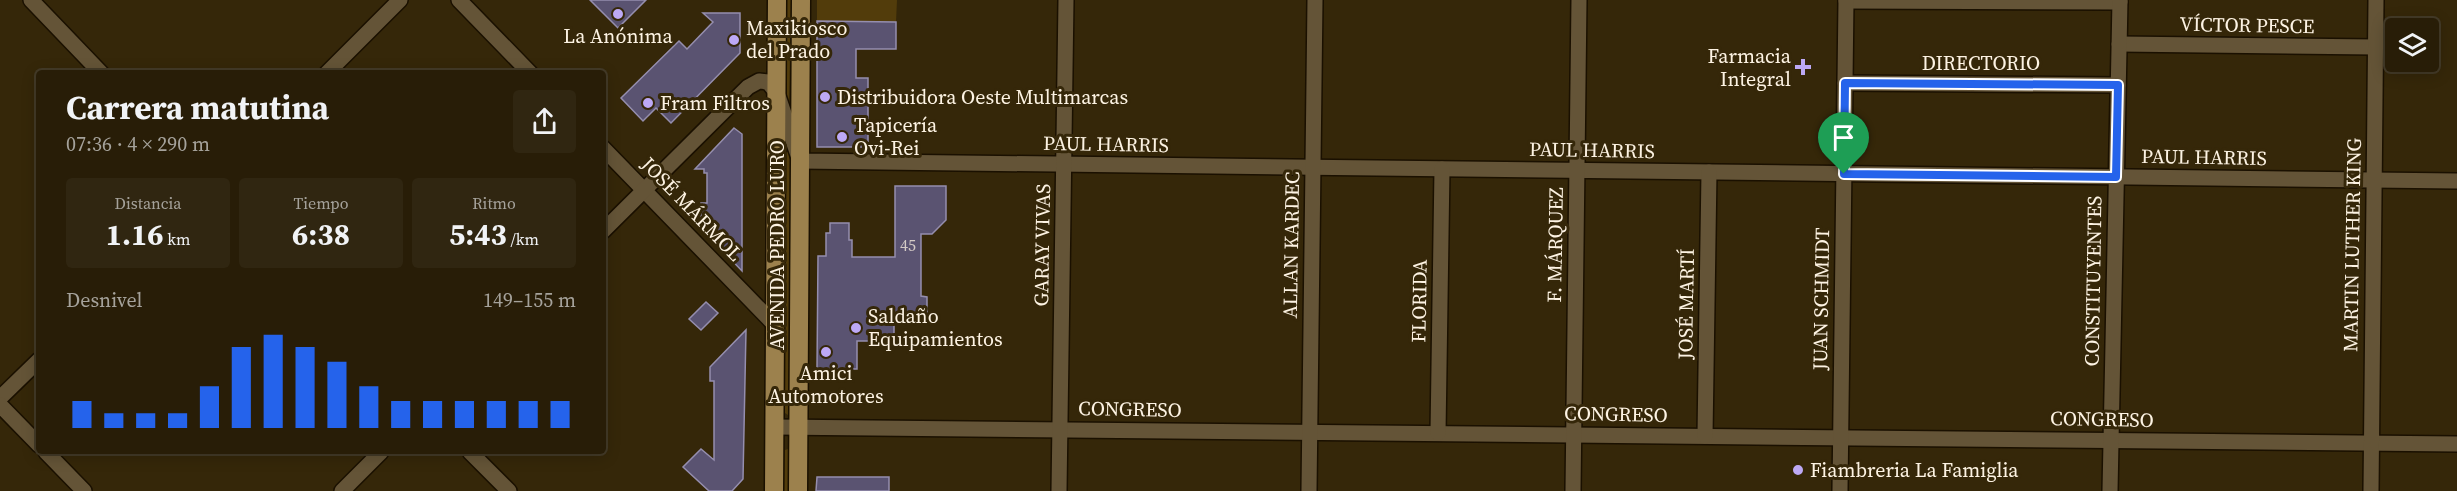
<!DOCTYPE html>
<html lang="es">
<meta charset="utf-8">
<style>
:root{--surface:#281d07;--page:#302611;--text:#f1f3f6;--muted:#a5a29b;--line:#443b28;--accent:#2563eb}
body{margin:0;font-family:"Source Serif 4",serif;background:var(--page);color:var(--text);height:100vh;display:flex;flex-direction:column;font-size:22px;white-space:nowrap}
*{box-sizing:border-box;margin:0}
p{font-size:20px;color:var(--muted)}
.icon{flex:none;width:33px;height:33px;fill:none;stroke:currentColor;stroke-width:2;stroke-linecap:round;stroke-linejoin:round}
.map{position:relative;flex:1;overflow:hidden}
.sheet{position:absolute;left:36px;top:70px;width:570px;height:384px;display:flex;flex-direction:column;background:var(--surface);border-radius:6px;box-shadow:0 3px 15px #0003,0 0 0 2px var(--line)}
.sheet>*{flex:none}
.fabs{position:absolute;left:2385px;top:18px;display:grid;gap:12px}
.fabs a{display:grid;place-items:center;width:54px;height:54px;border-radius:6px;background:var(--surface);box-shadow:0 3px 15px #0003,0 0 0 2px var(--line);font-size:30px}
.pin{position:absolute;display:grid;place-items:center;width:51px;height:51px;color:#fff;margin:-62px -26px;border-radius:50% 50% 50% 0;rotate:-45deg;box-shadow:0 0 6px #0007}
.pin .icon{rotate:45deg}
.round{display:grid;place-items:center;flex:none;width:63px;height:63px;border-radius:6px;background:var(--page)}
.headline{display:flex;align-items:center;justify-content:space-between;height:102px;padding:0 30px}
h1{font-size:33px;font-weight:700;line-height:45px}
.metrics{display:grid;grid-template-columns:repeat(3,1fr);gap:9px;height:102px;padding:6px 30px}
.metrics div{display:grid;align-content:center;border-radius:6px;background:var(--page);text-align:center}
.metrics b{font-size:30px;font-weight:700}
.metrics small{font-size:16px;font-weight:400}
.metrics p{font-size:16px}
.chart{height:168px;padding:12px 30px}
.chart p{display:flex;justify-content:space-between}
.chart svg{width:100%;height:108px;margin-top:6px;stroke:var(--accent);stroke-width:6}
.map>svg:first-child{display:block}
</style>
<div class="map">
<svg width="2457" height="491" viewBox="0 0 2457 491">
<rect width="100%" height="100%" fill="#352709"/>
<g fill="#523c0b">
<path d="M787,0H791L789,105L787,103Z"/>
<path d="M817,0H897L896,22L817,21Z"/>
<path d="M789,151L790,152L788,415L785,413L786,153Z"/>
<path d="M788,449L789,491H784L785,450Z"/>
</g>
<g fill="#5a5371" stroke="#958eae" stroke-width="1.5">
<path d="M590,0H646L618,28Z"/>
<path d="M703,13H740V53L671,123L656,108L643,121L621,98L679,41L687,49L713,22Z"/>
<path d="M817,21L896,22V49H856V78H868V147H817Z"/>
<path d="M734,128L742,134V271L701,228V203H707V173H704V169H695Z"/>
<path d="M895,186H946V220L932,234H921V296L927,297V316H894V341H857V369H817L818,256H826V233H830V223H849V240H852V257H895Z"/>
<path d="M706,302L718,313L701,330L689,319Z"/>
<path d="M746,330L743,479L732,491H709L683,467L701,449L714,460V381H710V367Z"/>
<path d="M817,477H889V491H816Z"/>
</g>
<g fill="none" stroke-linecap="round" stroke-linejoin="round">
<g stroke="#1a1000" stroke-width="18">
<g id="street">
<path d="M31,0L102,74"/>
<path d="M459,0L531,74"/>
<path d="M1846,1L2120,2"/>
<path d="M2119,44L2375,47"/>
<path d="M326,74L400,0"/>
<path d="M1845,83L2118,85"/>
<path d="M603,148L775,325"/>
<path d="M603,231L748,87L759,81L768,82L777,93L800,161L2457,181"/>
<path d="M0,398L39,360"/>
<path d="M0,405L39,445"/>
<path d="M775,427L2457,444"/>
<path d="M1438,433L1442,169"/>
<path d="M1705,436L1709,172"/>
<path d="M46,452L84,491"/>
<path d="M470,452L509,491"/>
<path d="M342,491L381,452"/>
<path d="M1059,491L1066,0"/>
<path d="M1309,491L1315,0"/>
<path d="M1573,491L1579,0"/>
<path d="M1840,491L1846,0"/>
<path d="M2110,491L2120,0"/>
<path d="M2371,491L2376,0"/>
</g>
</g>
<g stroke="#1a1000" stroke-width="21">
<g id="primary">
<path d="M774,491L777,0"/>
<path d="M798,491L801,0"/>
</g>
</g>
<use href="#street" stroke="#645437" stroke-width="15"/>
<use href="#primary" stroke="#9c814d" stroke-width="18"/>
</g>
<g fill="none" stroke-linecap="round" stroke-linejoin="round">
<g stroke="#fff" stroke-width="12">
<path id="route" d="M1845,83L2118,85L2116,177L1844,174Z"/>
</g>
<use href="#route" stroke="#2563eb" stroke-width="8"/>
</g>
<g fill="#bda9f5" stroke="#352709" stroke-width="2">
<circle cx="618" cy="14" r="6"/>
<circle cx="734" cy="40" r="6"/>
<path d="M1800 58h6v6h6v6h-6v6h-6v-6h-6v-6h6z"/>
<circle cx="825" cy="97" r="6"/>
<circle cx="648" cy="103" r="6"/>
<circle cx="842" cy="137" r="6"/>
<circle cx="856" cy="328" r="6"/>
<circle cx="826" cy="352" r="6"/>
<circle cx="1798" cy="470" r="6"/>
</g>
<g text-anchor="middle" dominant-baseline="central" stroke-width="6" stroke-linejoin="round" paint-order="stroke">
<g font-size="16" fill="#d4cbc6">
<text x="908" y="245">45</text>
</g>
<g font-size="20" fill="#fdf3e3" stroke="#352709">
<text transform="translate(2247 25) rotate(1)">VÍCTOR PESCE</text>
<text x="1981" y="63">DIRECTORIO</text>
<text transform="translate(1106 144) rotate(1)">PAUL HARRIS</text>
<text transform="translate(1592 150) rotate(1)">PAUL HARRIS</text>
<text transform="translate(2204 157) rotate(1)">PAUL HARRIS</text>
<text transform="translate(692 209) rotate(46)">JOSÉ MÁRMOL</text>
<text transform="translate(777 245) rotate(-90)">AVENIDA PEDRO LURO</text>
<text transform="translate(1042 245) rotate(-89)">GARAY VIVAS</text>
<text transform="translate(1291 245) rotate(-89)">ALLAN KARDEC</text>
<text transform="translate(1555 245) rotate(-89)">F. MÁRQUEZ</text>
<text transform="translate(2352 245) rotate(-89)">MARTIN LUTHER KING</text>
<text transform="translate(2093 281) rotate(-89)">CONSTITUYENTES</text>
<text transform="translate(1821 299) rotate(-89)">JUAN SCHMIDT</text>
<text transform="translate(1419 301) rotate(-89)">FLORIDA</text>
<text transform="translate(1686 304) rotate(-89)">JOSÉ MARTÍ</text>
<text transform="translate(1130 409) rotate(1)">CONGRESO</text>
<text transform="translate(1616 414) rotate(1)">CONGRESO</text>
<text transform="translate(2102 419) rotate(1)">CONGRESO</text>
</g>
<g font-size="20" fill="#fdf3e3" stroke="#352709" text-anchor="start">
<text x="746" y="28">Maxikiosco<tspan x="746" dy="23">del Prado</tspan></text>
<text x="618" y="36" text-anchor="middle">La Anónima</text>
<text x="1791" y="56" text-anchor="end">Farmacia<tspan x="1791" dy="23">Integral</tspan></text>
<text x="837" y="97">Distribuidora Oeste Multimarcas</text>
<text x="660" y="103">Fram Filtros</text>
<text x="854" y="125">Tapicería<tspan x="854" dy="23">Ovi-Rei</tspan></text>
<text x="868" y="316">Saldaño<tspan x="868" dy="23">Equipamientos</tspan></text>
<text x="826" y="373" text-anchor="middle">Amici<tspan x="826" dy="23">Automotores</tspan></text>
<text x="1810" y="470">Fiambreria La Famiglia</text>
</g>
</g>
</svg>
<div class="fabs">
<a><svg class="icon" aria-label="layers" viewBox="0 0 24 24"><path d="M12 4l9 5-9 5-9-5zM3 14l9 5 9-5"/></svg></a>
</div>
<div class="pin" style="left:1844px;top:174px;background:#1e9e55"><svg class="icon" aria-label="arrive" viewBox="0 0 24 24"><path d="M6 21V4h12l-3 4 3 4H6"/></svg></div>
<section class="sheet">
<div class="headline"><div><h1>Carrera matutina</h1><p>07:36 · 4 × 290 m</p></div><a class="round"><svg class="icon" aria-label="share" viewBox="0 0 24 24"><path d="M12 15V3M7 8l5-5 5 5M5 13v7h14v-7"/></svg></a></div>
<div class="metrics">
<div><p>Distancia</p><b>1.16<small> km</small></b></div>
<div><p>Tiempo</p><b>6:38</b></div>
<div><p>Ritmo</p><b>5:43<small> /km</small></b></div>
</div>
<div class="chart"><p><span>Desnivel</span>149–155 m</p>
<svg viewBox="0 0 160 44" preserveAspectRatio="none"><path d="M5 44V33M15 44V38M25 44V38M35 44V38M45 44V27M55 44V11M65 44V6M75 44V11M85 44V17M95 44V27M105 44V33M115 44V33M125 44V33M135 44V33M145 44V33M155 44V33"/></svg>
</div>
</section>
</div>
